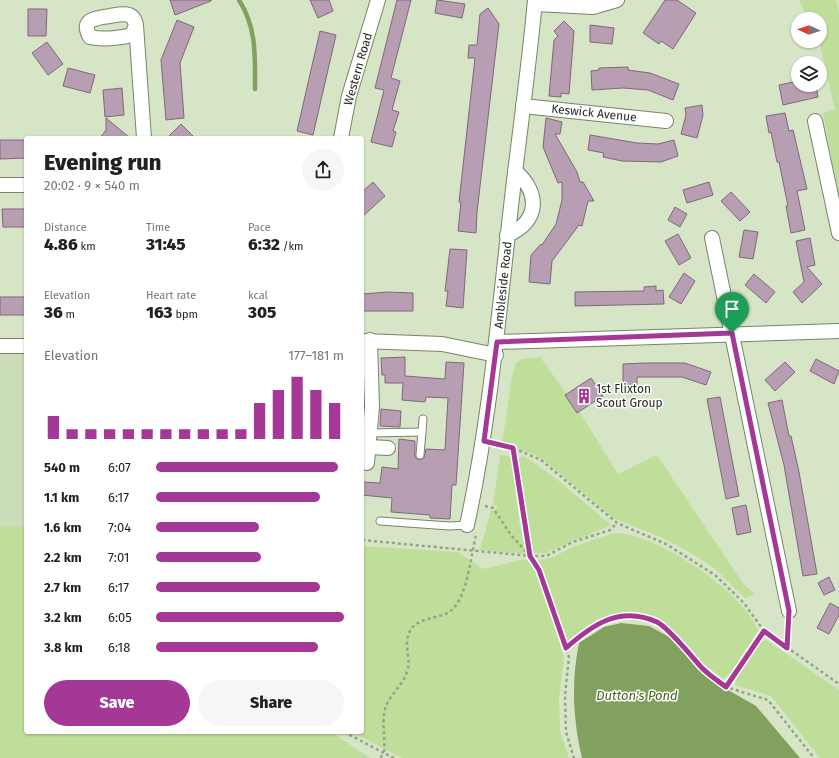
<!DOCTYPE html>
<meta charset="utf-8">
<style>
:root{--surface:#fff;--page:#f6f6f6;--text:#202124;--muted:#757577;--accent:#a53796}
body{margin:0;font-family:"Fira Sans",sans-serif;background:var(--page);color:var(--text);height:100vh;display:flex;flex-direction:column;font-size:15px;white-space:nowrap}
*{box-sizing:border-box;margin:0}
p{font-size:13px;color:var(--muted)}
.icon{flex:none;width:22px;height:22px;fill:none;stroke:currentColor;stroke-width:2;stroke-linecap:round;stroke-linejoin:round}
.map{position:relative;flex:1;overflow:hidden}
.panel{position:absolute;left:24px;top:136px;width:340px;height:598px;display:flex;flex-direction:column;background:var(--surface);border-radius:4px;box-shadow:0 1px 3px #0004}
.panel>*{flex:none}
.needle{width:26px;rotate:273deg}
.tools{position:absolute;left:791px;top:12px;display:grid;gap:8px}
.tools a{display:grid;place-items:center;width:36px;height:36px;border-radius:50%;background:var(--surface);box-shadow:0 1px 3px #0004;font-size:20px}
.pin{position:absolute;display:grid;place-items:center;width:34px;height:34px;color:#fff;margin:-41px -17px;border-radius:50% 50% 50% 0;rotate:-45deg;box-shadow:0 0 4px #0007}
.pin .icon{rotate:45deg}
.round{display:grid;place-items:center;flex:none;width:42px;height:42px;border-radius:21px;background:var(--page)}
.summary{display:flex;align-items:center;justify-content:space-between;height:68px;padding:0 20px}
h1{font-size:22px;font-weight:800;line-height:30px}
.figures{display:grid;grid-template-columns:repeat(3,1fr);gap:6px;height:68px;padding:4px 20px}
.figures div{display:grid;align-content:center}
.figures b{font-size:17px;font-weight:800}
.figures small{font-size:11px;font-weight:400}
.figures p{font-size:11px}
.chart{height:112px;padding:8px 20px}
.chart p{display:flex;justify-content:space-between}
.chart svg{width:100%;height:72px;margin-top:4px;stroke:var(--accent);stroke-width:6}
.cta{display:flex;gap:8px;margin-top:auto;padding:8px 20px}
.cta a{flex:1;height:46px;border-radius:24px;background:var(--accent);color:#fff;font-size:16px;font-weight:800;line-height:46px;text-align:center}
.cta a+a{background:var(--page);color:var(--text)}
ul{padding:0 20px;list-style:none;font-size:13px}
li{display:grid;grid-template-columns:64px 48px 1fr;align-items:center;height:30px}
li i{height:10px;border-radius:5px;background:var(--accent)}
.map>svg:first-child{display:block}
</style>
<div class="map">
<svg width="839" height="758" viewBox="0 0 839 758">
<rect width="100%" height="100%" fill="#d7e5c7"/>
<path fill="#cbddb8" d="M0,352H25L26,527V732L0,758Z"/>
<g fill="#bede99">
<path d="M799,0H836L839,13V198L823,113L835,110L819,41L820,19H808Z"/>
<path d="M540,357L579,411L618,474L657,455L744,585L755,594L745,598L713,567L691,553L663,538L613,518L546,462L533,454L502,444L512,377L516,363L522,359Z"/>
<path d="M500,455L509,456L512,460L519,520L526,554L480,550L491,510H495L497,506L493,505Z"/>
<path d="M524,456L554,477L611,525L546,553H532L517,458Z"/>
<path d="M0,527H26V732H331L370,758H0Z"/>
<path d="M615,533C654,532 746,593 758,631L731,672L723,679L697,658L674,631L652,619L630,614L604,617L566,642L538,560L551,558L575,546Z"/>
<path d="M362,546L458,552L483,569L525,559L537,569L564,658L559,698L560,731L569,758H402L352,732H362Z"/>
<path d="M766,640L839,690V758H820L771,696L735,685L736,678L761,642Z"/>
</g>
<path fill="#83a15e" d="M621,623L649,626L671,638L698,666L721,686L756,706L800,758H582C573,720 571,682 579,643L604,627Z"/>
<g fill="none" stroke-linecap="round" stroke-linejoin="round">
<path stroke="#83a15e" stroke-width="4.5" d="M239,0C257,28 255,57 255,89"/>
</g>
<g fill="#b89eb2" stroke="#80677b">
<path d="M170,0H211V1L175,15Z"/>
<path d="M310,0H329L333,11L318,18Z"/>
<path d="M397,0H411L391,78L400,81L392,110L399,112L393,131L396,132L392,147L371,142L384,90L375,88Z"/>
<path d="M437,0L465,4L462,18L435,13Z"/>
<path d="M665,0H677L696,13L673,49L661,41L659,44L643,33Z"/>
<path d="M488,8L499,24L477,212L476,233L458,231L461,202H459L475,58H468L469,45H477L480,14Z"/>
<path d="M28,9H47L46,36H28Z"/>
<path d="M177,20L194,27L180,63L184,118L166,120L161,60Z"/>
<path d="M564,21L574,31L569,94L561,93V97L549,96L554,40L558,36L554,31Z"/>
<path d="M590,25L614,28L612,44L590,42Z"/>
<path d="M320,31L336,35L313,135L297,131Z"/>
<path d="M47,42L63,64L48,75L32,53Z"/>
<path d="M628,67V70L650,73L679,84L673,100L648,90L623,88L592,90L591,71L599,70V68Z"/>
<path d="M68,68L95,75L90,93L63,86Z"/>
<path d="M798,81V85H816L818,97L783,105L779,85Z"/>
<path d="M122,88L124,115L105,117L103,90Z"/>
<path d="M702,105L703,115L697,138L681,134L686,115L685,108Z"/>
<path d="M785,113L789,131L793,130L807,189L797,191L805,230L791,233L786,206H788L779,162H777L771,132L769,133L766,116Z"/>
<path d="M106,118L130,138H100L106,130Z"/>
<path d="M546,118L562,122L560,134H555L577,172L580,182H583L594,201H588L582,226L579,225L552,261L550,284L529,282L531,255L541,244L542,245L556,224L562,200V182L558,183L543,147Z"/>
<path d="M181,124L195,138H167Z"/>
<path d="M590,135L637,143L658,144L674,140L678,156L661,162L622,161L603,157L604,153L588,150Z"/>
<path d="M0,140H26V158L0,159Z"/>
<path d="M373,182L385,196L362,217V192Z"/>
<path d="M709,182L713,195L687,203L683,190Z"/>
<path d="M731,192L750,212L740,221L721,201Z"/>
<path d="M675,207L687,214L680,227L668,220Z"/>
<path d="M2,209H26V227H3Z"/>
<path d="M744,230L758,232L753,259L739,257Z"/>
<path d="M678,234L691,258L679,265L665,241Z"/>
<path d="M810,238L815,265L807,267L822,284L802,303L793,292L804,282L796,241Z"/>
<path d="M450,249L467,250L463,308L446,306L448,291H445Z"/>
<path d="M684,273L695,281L681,304L669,297Z"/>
<path d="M754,274L775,292L766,303L745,285Z"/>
<path d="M656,286V291L663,290L664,304L575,306V292L644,291V287Z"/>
<path d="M388,292L413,293V311H362V294Z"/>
<rect x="0" y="297" width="26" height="18"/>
<path d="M405,357V376L445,379L446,362L464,363L456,485H452L450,519L430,518V515L391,512L392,498L362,495V482L380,483L382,467L398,469L399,439L415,441V457L419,460L424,458L426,449L445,450L448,398L426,397L425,402L402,400L403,383H385V375H382L381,358Z"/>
<path d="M816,359L839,371L834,384L810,371Z"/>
<path d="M785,362L795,372L775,391L765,380Z"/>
<path d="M644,363H685L711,372L706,385L682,377H637V385H623V364Z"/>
<path d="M591,378L603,396L577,413L565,395Z"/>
<path d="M720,397L739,496L726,499L707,399Z"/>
<path d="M782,400L789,436H791L799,472L817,574L803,576L784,465L768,403Z"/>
<path d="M381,409L401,411L400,427L380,426Z"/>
<path d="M746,505L751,532L737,535L732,508Z"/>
<path d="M829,577L835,590L824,595L818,583Z"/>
<path d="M830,603L839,608V615L829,634L817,628Z"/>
</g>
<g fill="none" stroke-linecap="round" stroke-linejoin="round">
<g stroke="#778469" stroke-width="9">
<g id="service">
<path d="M370,433L422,432"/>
<path d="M420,455L423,419"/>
<path d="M380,521L449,526L467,525"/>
</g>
</g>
<g stroke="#778469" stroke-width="16">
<g id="minor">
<path d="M535,4L593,7L617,0"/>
<path d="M136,25L132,35C119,38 102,40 90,37C80,19 96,18 110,16C116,15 123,13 129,15C134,17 135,21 136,25L144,138"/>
<path d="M523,106L666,121"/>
<path d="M815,121L839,233"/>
<path d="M341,138L349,96L378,0"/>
<path d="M0,185H26"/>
<path d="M507,235C540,222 540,192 515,171"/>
<path d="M712,238L789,611"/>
<path d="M362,341L442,344L496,355"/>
<path d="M497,342L839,331"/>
<path d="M0,346H26"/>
<path d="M369,447L388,448"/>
<path d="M367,463L372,407L370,340"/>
<path d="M467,525C488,429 497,332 508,234C516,156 528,78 535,0"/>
</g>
</g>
<g stroke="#97a28b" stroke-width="2.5" stroke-dasharray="3 3" stroke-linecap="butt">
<path d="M496,444L513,448L541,460L617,523L666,544L715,575L744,603L764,631L839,684"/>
<path d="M498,445L501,449L505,446"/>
<path d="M513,448L530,556L539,570L569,657L565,695L566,732L574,758"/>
<path d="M485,506L493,508L511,535L530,556"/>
<path d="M362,540L530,556H546L573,542L610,530L617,523"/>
<path d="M764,631L726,687L768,700L814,758"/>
<path d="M566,648C592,625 620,605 657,622C669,628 692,657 702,668C709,675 718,681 726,687"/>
<path d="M787,648L788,623"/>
<path d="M344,732L384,753L380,758"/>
<path d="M394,758L384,753C386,737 380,719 387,704C393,691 405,683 408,668C410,655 403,642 411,629C420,617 438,619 449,612C467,601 471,555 476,535"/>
</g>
<use href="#service" stroke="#fff" stroke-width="7"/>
<use href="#minor" stroke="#fff" stroke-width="14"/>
</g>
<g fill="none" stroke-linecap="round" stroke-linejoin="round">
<g stroke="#fff" stroke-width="8">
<path id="route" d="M732,333L789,611L787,648L764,631L726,687C718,681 709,675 702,668C692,657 669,628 657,622C620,605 592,625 566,648L539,570L530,556L513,448L484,441L497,342Z"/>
</g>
<use href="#route" stroke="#a53796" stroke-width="5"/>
</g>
<defs>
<g id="building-bare" transform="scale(1.2)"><path d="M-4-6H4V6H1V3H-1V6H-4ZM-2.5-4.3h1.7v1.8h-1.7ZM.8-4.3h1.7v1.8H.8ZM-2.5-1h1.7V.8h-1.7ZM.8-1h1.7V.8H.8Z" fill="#a53796" stroke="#fff" stroke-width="2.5" paint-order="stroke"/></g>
</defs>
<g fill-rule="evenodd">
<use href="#building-bare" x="584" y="396"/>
</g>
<g text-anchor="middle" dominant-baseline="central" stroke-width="3" stroke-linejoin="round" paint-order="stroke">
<g font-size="12" fill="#272c21" stroke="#fff">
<text transform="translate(358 69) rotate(-74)">Western Road</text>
<text transform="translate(594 113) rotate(6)">Keswick Avenue</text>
<text transform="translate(503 285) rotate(-84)">Ambleside Road</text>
</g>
<g font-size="12" fill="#272c21" stroke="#fff" text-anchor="start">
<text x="596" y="389">1st Flixton<tspan x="596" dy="14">Scout Group</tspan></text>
</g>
<g font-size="13" font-style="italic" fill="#45611a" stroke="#fff">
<text x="637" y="695">Dutton's Pond</text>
</g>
</g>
</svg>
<div class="tools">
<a><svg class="needle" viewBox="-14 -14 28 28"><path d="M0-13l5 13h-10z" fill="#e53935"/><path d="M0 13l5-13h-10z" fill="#757577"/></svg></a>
<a><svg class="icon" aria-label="layers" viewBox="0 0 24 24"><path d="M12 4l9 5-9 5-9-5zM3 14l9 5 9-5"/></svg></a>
</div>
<div class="pin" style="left:732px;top:333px;background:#1e9e55"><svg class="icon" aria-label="arrive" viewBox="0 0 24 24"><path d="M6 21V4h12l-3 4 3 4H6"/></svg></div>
<section class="panel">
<div class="summary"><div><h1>Evening run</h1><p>20:02 · 9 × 540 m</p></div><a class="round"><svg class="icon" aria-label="share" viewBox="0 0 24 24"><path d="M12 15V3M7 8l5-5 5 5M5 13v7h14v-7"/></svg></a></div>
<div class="figures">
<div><p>Distance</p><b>4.86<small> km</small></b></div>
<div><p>Time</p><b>31:45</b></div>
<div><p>Pace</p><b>6:32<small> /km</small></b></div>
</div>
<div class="figures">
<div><p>Elevation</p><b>36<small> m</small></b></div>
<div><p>Heart rate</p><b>163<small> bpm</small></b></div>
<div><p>kcal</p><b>305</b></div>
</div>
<div class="chart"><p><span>Elevation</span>177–181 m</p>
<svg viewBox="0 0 160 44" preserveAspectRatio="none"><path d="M5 44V30M15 44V38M25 44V38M35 44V38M45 44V38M55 44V38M65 44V38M75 44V38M85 44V38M95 44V38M105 44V38M115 44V22M125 44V14M135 44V6M145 44V14M155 44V22"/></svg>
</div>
<ul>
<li><b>540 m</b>6:07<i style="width:97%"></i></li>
<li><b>1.1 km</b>6:17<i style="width:87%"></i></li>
<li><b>1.6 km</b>7:04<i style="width:55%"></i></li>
<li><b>2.2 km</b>7:01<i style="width:56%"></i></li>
<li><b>2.7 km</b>6:17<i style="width:87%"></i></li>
<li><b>3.2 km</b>6:05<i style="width:100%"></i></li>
<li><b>3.8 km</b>6:18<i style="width:86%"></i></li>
</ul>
<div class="cta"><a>Save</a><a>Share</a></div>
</section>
</div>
